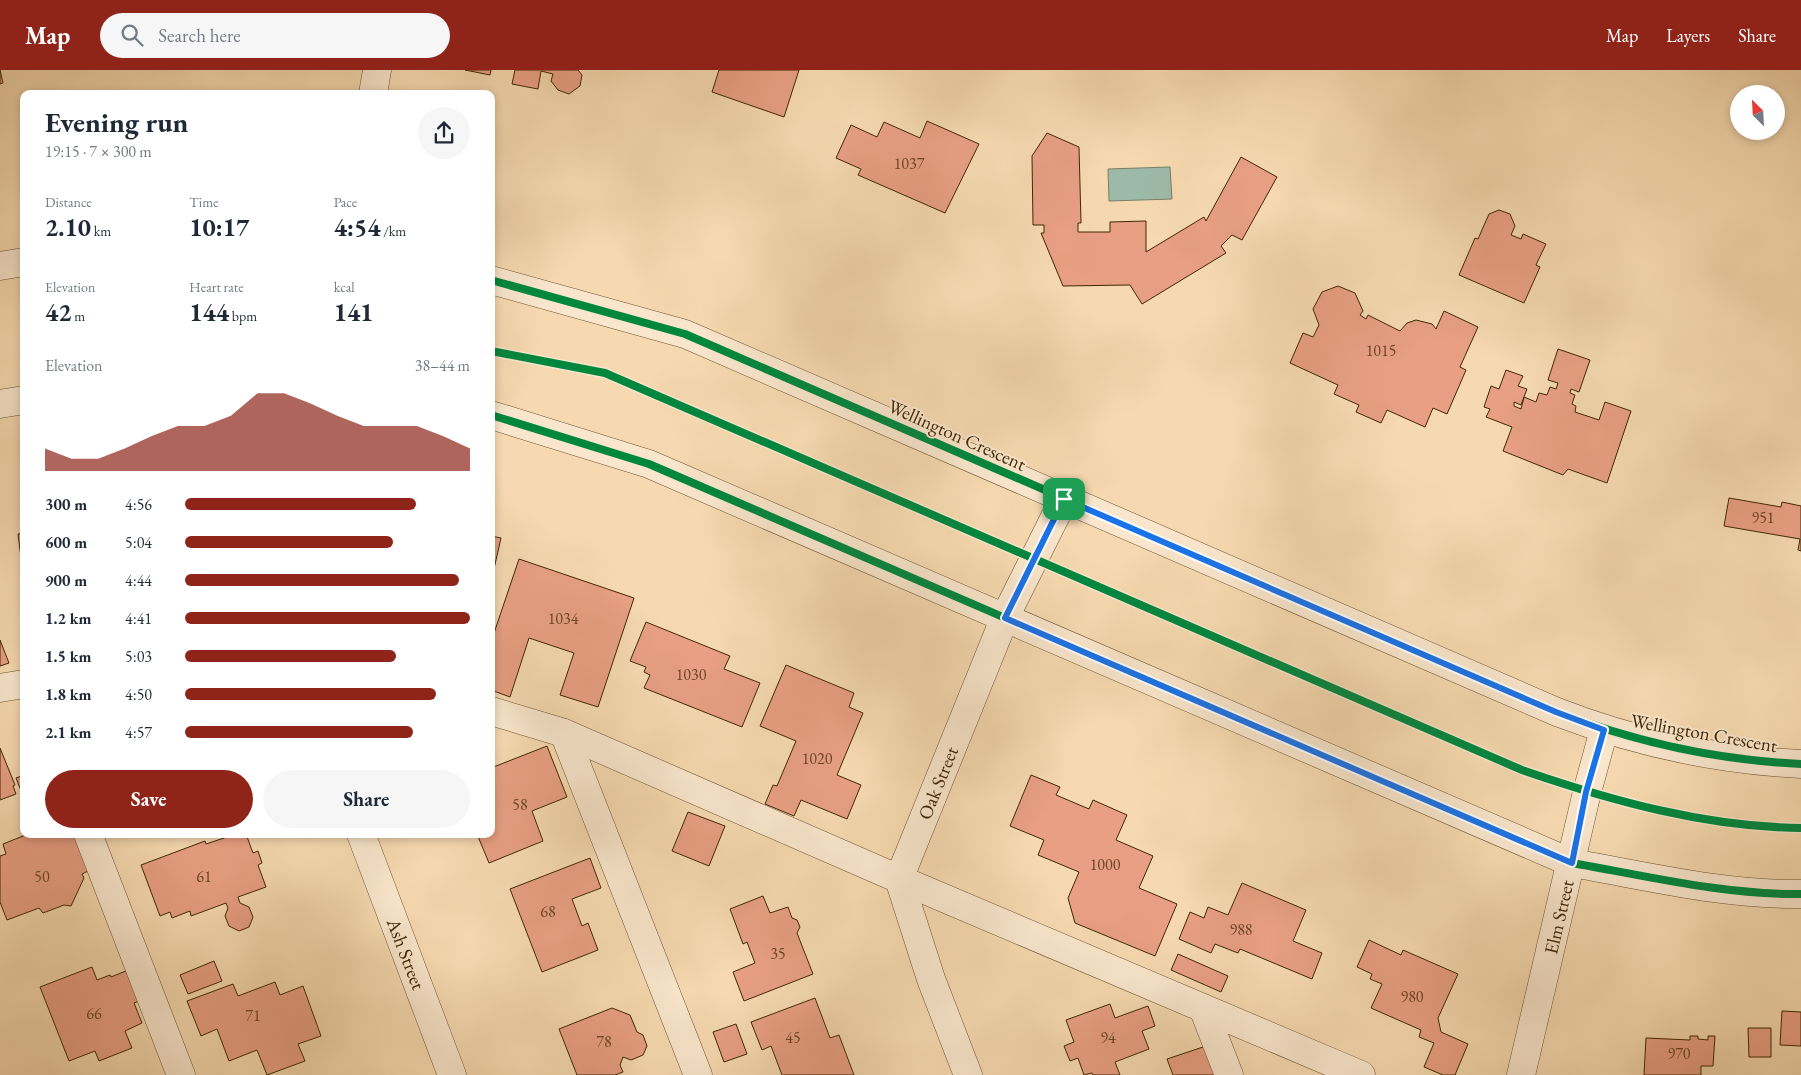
<!DOCTYPE html>
<meta charset="utf-8">
<style>
:root{--surface:#fff;--page:#f6f6f7;--text:#1f2937;--muted:#747a83;--accent:#8f2418}
body{margin:0;font-family:"EB Garamond",serif;background:var(--page);color:var(--text);height:100vh;display:flex;flex-direction:column;font-size:19px;white-space:nowrap}
*{box-sizing:border-box;margin:0}
p{font-size:16px;color:var(--muted)}
.icon{flex:none;width:28px;height:28px;fill:none;stroke:currentColor;stroke-width:2;stroke-linecap:round;stroke-linejoin:round}
.map{position:relative;flex:1;overflow:hidden}
.details{position:absolute;left:20px;top:20px;width:475px;height:748px;display:flex;flex-direction:column;background:var(--surface);border-radius:10px;box-shadow:0 2px 8px #0003}
.details>*{flex:none}
.needle{width:32px;rotate:336deg}
.buttons{position:absolute;left:1730px;top:15px;display:grid;gap:10px}
.buttons a{display:grid;place-items:center;width:55px;height:55px;border-radius:50%;background:var(--surface);box-shadow:0 2px 8px #0003;font-size:25px}
.pin{position:absolute;display:grid;place-items:center;width:42px;height:42px;color:#fff;margin:-21px;border-radius:10px;box-shadow:0 2px 8px #0006}
.round{display:grid;place-items:center;flex:none;width:52px;height:52px;border-radius:26px;background:var(--page)}
.overview{display:flex;align-items:center;justify-content:space-between;height:85px;padding:0 25px}
h1{font-size:28px;font-weight:700;line-height:38px}
.metrics{display:grid;grid-template-columns:repeat(3,1fr);gap:8px;height:85px;padding:5px 25px}
.metrics div{display:grid;align-content:center}
.metrics b{font-size:25px;font-weight:700}
.metrics small{font-size:14px;font-weight:400}
.metrics p{font-size:14px}
.chart{height:140px;padding:10px 25px}
.chart p{display:flex;justify-content:space-between}
.chart svg{width:100%;height:90px;margin-top:5px;fill:var(--accent);opacity:.7}
.action{display:flex;gap:10px;margin-top:auto;padding:10px 25px}
.action a{flex:1;height:58px;border-radius:30px;background:var(--accent);color:#fff;font-size:20px;font-weight:700;line-height:58px;text-align:center}
.action a+a{background:var(--page);color:var(--text)}
ul{padding:0 25px;list-style:none;font-size:16px}
li{display:grid;grid-template-columns:80px 60px 1fr;align-items:center;height:38px}
li i{height:12px;border-radius:6px;background:var(--accent)}
header{display:flex;align-items:center;gap:30px;box-sizing:border-box;height:70px;padding:0 25px;background:var(--accent);color:#fff}
header strong{font-size:24px}
nav{display:flex;gap:28px;margin-inline-start:auto;font-size:18px}
.search{width:350px;height:45px;background:var(--page);display:flex;align-items:center;gap:12px;box-sizing:border-box;padding:0 18px;border-radius:28px;color:var(--muted);font-size:19px}
.map>svg:first-child{display:block}
</style>
<header>
<strong>Map</strong>
<div class="search"><svg class="icon" aria-label="search" viewBox="0 0 24 24"><circle cx="10" cy="10" r="6"/><path d="M15 15l6 6"/></svg>Search here</div>
<nav><a>Map</a><a>Layers</a><a>Share</a></nav>
</header>
<div class="map">
<svg width="1801" height="1005" viewBox="0 0 1801 1005">
<rect width="100%" height="100%" fill="#f6d9b0"/>
<filter id="stains"><feTurbulence type="fractalNoise" baseFrequency=".004" numOctaves="4"/><feColorMatrix values="0 0 0 0 .2 0 0 0 0 .09 0 0 0 0 .02 0 0 0 .5 -.17"/></filter>
<radialGradient id="worn" r=".72"><stop offset=".6" stop-color="#630" stop-opacity="0"/><stop offset="1" stop-color="#630" stop-opacity=".3"/></radialGradient>
<path fill="#9dbaa8" stroke="#778066" d="M1170,97L1172,129L1109,131L1108,99Z"/>
<g fill="#e89f83" stroke="#3f2804">
<path d="M0,0L3,13L0,14Z"/>
<path d="M465,0H491L490,5Z"/>
<path d="M515,0H578L582,5L580,16L569,24L558,20L551,11L553,4L541,1L538,19L512,14Z"/>
<path d="M719,0H799L784,47L712,22Z"/>
<path d="M927,51L979,74L945,143L858,105L861,99L836,88L851,55L877,67L884,52L920,68Z"/>
<path d="M1047,63L1079,77L1081,153H1078V162H1110V152L1146,151V182L1204,147L1206,151L1241,87L1277,107L1242,170L1232,165L1221,176L1226,183L1142,234L1130,215L1063,216L1041,163H1044V155H1033L1032,86Z"/>
<path d="M1499,140L1510,144L1515,156L1511,165L1521,169L1523,164L1546,174L1536,195L1540,197L1524,233L1459,205L1475,168L1478,169L1489,144Z"/>
<path d="M1338,216L1355,223L1363,241L1360,245L1366,249L1368,245L1400,261L1407,253L1416,250L1432,254L1436,259L1444,241L1478,257L1460,297L1466,300L1447,344L1433,338L1425,357L1387,340L1381,353L1356,342L1359,335L1334,324L1338,315L1290,293L1303,263L1313,267L1319,255L1313,239L1322,222Z"/>
<path d="M1558,279L1590,290L1579,322L1571,319L1570,323L1575,325L1572,334L1576,336L1575,342L1599,350L1605,332L1631,341L1607,413L1568,399L1563,405L1503,381L1512,357L1486,347L1490,339L1484,337L1491,316L1499,319L1506,300L1523,306L1518,316L1527,319L1521,335L1514,332V336L1521,339L1524,327L1536,332L1539,323L1547,325L1550,317L1556,319L1558,313L1548,310Z"/>
<path d="M1729,428L1781,437L1782,432L1801,436V481L1798,480L1800,469L1724,456Z"/>
<path d="M24,463V512L18,464Z"/>
<path d="M491,466L501,468L491,512Z"/>
<path d="M519,489L634,528L598,637L560,625L574,583L529,568L510,627L491,620V572Z"/>
<path d="M646,552L730,586L724,599L760,613L742,657L644,618L650,605L644,602L646,597L630,591Z"/>
<path d="M0,570L9,593L0,596Z"/>
<path d="M786,595L854,623L849,637L863,643L837,705L861,715L847,749L801,730L794,746L765,734L773,715L777,716L796,671L760,656Z"/>
<path d="M547,676L567,727L532,741L543,771L489,793L477,764H491V698Z"/>
<path d="M0,678L15,715L13,716L16,724L0,730Z"/>
<path d="M24,705V728L16,708Z"/>
<path d="M1031,705L1060,717L1056,725L1089,739L1093,730L1127,745L1116,770L1153,786L1139,818L1177,834L1155,886L1075,853L1068,828L1079,802L1038,785L1044,770L1010,756Z"/>
<path d="M688,742L725,756L709,796L672,781Z"/>
<path d="M28,764H82L88,801L82,804L84,808L71,836L64,835L43,843L39,838L7,850L0,832V786L6,784L3,774Z"/>
<path d="M236,764H246L253,783L258,781L262,793L258,795L266,817L238,827L240,833L249,837L253,847L249,857L239,861L229,856L225,846L228,838L226,833L191,846L190,841L172,848L170,842L160,846L141,795L205,771L206,774Z"/>
<path d="M590,788L601,818L572,829L582,856L588,853L598,880L542,902L510,819Z"/>
<path d="M1242,813L1306,840L1293,871L1322,883L1312,909L1240,879L1238,883L1215,874L1211,883L1179,869L1190,842L1204,848L1208,837L1228,845Z"/>
<path d="M763,826L770,843L788,837L792,848L797,850L800,857L797,863L813,904L744,931L733,902L755,893L747,872L743,874L730,839Z"/>
<path d="M1369,870L1401,885L1403,880L1458,904L1438,948L1441,962L1468,974L1455,1005H1443L1424,997L1434,973L1419,967L1421,960L1371,938L1382,914L1370,909L1372,904L1357,897Z"/>
<path d="M1178,884L1228,906L1221,922L1171,900Z"/>
<path d="M214,891L222,911L188,924L180,905Z"/>
<path d="M138,896L150,927L134,933L142,953L125,961L132,978L99,991L95,981L69,991L40,917L92,897L97,910L110,905L111,907Z"/>
<path d="M275,912L280,925L303,916L321,966L298,974L305,991L267,1005L257,980L229,991L217,959L201,966L187,931L233,914L238,926Z"/>
<path d="M815,928L830,968L839,965L854,1005H782L771,976L762,980L751,952Z"/>
<path d="M1110,934L1115,948L1148,936L1155,956L1142,961L1149,979L1115,992L1120,1005H1093L1092,1003L1084,1005L1078,988L1070,991L1064,976L1074,972L1066,950Z"/>
<path d="M612,938L630,945L637,962L643,965L647,976L643,985L631,990L623,987L620,995L623,1002L615,1005H577L559,959Z"/>
<path d="M1782,941L1801,942V976L1780,975Z"/>
<path d="M736,954L747,984L724,992L713,962Z"/>
<path d="M1748,958H1771V987H1749Z"/>
<path d="M1690,966H1698V969L1708,970V966H1715L1713,996H1701V1005H1644L1646,968L1690,970Z"/>
<path d="M1206,976L1216,1005H1173L1167,989Z"/>
</g>
<g fill="none" stroke-linecap="round" stroke-linejoin="round">
<g stroke="#6d542f" stroke-width="29">
<g id="minor">
<path d="M373,24L377,0"/>
<path d="M0,196L24,192"/>
<path d="M491,210L685,264L1557,642C1635,672 1717,690 1801,694"/>
<path d="M0,334L24,330"/>
<path d="M491,345L649,394L1572,793C1647,806 1724,825 1801,824"/>
<path d="M0,618L24,614"/>
<path d="M491,641L564,663L899,809L1361,1005"/>
<path d="M564,663L698,1005"/>
<path d="M88,764L181,1005"/>
<path d="M361,764L452,1005"/>
<path d="M1203,938L1229,1005"/>
<path d="M968,1005L931,909L899,809L1005,547L1064,429"/>
<path d="M1521,1005L1587,722L1604,660"/>
</g>
</g>
<use href="#minor" stroke="#f9e6cc" stroke-width="28"/>
<g stroke="#f9e6cc" stroke-width="11">
<g id="cycleway">
<path d="M491,210L685,264L1557,642C1635,672 1717,690 1801,694"/>
<path d="M491,281L605,303L1522,700C1612,731 1706,757 1801,758"/>
<path d="M491,345L649,394L1572,793C1647,806 1724,825 1801,824"/>
</g>
</g>
<use href="#cycleway" stroke="#00873e" stroke-width="8"/>
</g>
<g fill="none" stroke-linecap="round" stroke-linejoin="round">
<g stroke="#fff" stroke-width="10">
<path id="route" d="M1064,429L1556,642L1604,660L1586,722L1572,793L1005,548Z"/>
</g>
<use href="#route" stroke="#1a73e8" stroke-width="6"/>
</g>
<g text-anchor="middle" dominant-baseline="central" stroke-width="4" stroke-linejoin="round" paint-order="stroke">
<g font-size="16" fill="#694624">
<text x="909" y="93">1037</text>
<text x="1381" y="280">1015</text>
<text x="1763" y="447">951</text>
<text x="563" y="548">1034</text>
<text x="691" y="604">1030</text>
<text x="817" y="688">1020</text>
<text x="520" y="734">58</text>
<text x="1105" y="794">1000</text>
<text x="42" y="806">50</text>
<text x="204" y="806">61</text>
<text x="548" y="841">68</text>
<text x="1241" y="859">988</text>
<text x="778" y="883">35</text>
<text x="1412" y="926">980</text>
<text x="94" y="943">66</text>
<text x="253" y="945">71</text>
<text x="793" y="967">45</text>
<text x="1108" y="967">94</text>
<text x="604" y="971">78</text>
<text x="1679" y="983">970</text>
</g>
<g font-size="19" fill="#3f2804" stroke="#f9e6cc">
<text transform="translate(957 365) rotate(24)">Wellington Crescent</text>
<text transform="translate(1704 663) rotate(10)">Wellington Crescent</text>
<text transform="translate(938 713) rotate(-68)">Oak Street</text>
<text transform="translate(1559 847) rotate(-77)">Elm Street</text>
<text transform="translate(406 884) rotate(69)">Ash Street</text>
</g>
</g>
<rect width="100%" height="100%" filter="url(#stains)"/>
<rect width="100%" height="100%" fill="url(#worn)"/>
</svg>
<div class="buttons">
<a><svg class="needle" viewBox="-14 -14 28 28"><path d="M0-13l5 13h-10z" fill="#e53935"/><path d="M0 13l5-13h-10z" fill="#747a83"/></svg></a>
</div>
<div class="pin" style="left:1064px;top:429px;background:#1e9e55"><svg class="icon" aria-label="arrive" viewBox="0 0 24 24"><path d="M6 21V4h12l-3 4 3 4H6"/></svg></div>
<section class="details">
<div class="overview"><div><h1>Evening run</h1><p>19:15 · 7 × 300 m</p></div><a class="round"><svg class="icon" aria-label="share" viewBox="0 0 24 24"><path d="M12 15V3M7 8l5-5 5 5M5 13v7h14v-7"/></svg></a></div>
<div class="metrics">
<div><p>Distance</p><b>2.10<small> km</small></b></div>
<div><p>Time</p><b>10:17</b></div>
<div><p>Pace</p><b>4:54<small> /km</small></b></div>
</div>
<div class="metrics">
<div><p>Elevation</p><b>42<small> m</small></b></div>
<div><p>Heart rate</p><b>144<small> bpm</small></b></div>
<div><p>kcal</p><b>141</b></div>
</div>
<div class="chart"><p><span>Elevation</span>38–44 m</p>
<svg viewBox="0 0 160 44" preserveAspectRatio="none"><path d="M0 44V33L10 38L20 38L30 33L40 27L50 22L60 22L70 17L80 6L90 6L100 11L110 17L120 22L130 22L140 22L150 27L160 33V44z"/></svg>
</div>
<ul>
<li><b>300 m</b>4:56<i style="width:81%"></i></li>
<li><b>600 m</b>5:04<i style="width:73%"></i></li>
<li><b>900 m</b>4:44<i style="width:96%"></i></li>
<li><b>1.2 km</b>4:41<i style="width:100%"></i></li>
<li><b>1.5 km</b>5:03<i style="width:74%"></i></li>
<li><b>1.8 km</b>4:50<i style="width:88%"></i></li>
<li><b>2.1 km</b>4:57<i style="width:80%"></i></li>
</ul>
<div class="action"><a>Save</a><a>Share</a></div>
</section>
</div>
